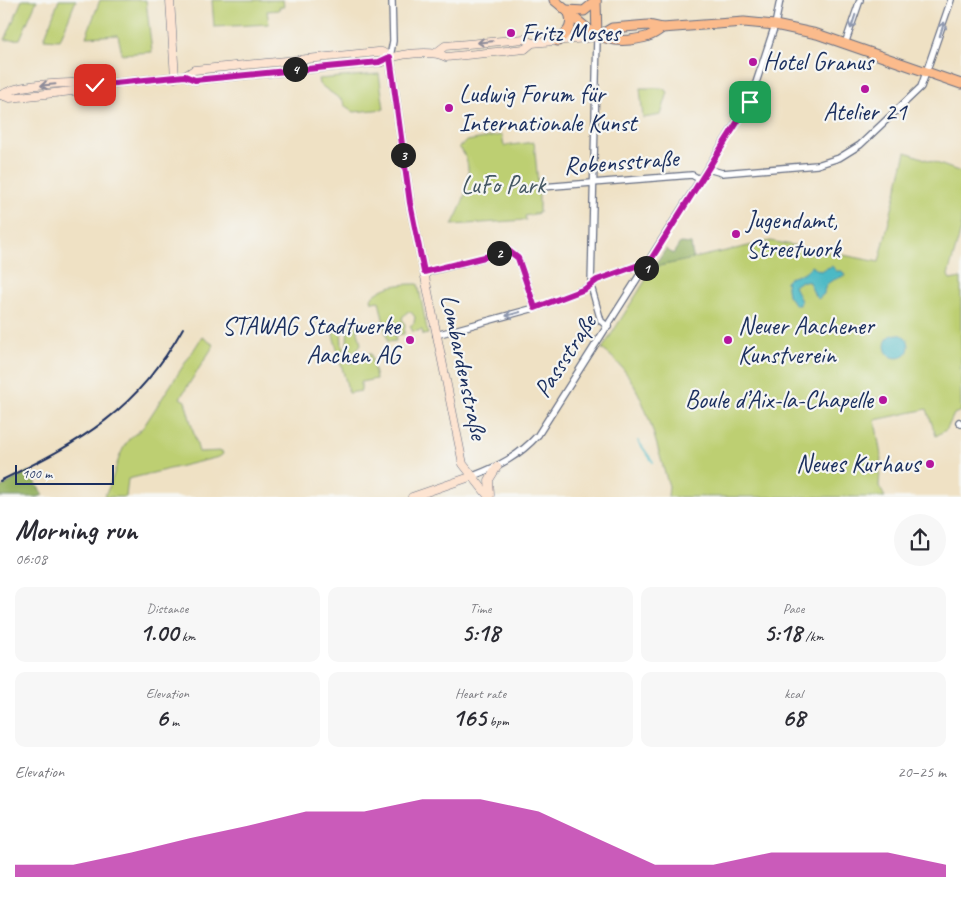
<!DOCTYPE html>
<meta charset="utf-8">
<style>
:root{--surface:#fff;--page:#f7f7f7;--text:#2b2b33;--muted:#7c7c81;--accent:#b5179e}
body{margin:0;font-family:Caveat,sans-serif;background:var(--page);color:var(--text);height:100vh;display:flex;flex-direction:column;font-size:19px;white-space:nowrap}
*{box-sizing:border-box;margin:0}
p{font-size:16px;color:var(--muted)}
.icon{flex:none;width:28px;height:28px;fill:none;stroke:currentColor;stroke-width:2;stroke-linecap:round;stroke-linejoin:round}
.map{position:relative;height:497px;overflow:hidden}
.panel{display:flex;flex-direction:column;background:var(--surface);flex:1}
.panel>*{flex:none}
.scale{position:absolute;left:15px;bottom:12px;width:99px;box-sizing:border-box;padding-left:5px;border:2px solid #1b2f5e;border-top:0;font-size:14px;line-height:18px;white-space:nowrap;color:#1b2f5e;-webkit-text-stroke:4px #f6f6f2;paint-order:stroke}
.pin{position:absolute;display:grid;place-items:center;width:42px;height:42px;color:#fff;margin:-21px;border-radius:10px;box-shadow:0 2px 8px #0006}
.km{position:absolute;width:25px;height:25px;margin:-12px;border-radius:50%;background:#222;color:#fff;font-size:14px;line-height:25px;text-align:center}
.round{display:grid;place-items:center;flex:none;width:52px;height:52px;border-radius:26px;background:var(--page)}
.overview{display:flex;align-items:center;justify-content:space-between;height:85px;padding:0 15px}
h1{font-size:28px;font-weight:800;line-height:38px}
.figures{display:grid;grid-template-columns:repeat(3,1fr);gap:8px;height:85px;padding:5px 15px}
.figures div{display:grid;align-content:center;border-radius:10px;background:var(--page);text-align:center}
.figures b{font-size:25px;font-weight:800}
.figures small{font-size:14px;font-weight:400}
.figures p{font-size:14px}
.chart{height:140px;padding:10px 15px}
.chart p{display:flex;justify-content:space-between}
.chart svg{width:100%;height:90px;margin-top:5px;fill:var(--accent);opacity:.7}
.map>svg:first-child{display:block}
</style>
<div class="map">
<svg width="961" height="497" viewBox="0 0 961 497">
<rect width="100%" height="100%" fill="#f6f6f2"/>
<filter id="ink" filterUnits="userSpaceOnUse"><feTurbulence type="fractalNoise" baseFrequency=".02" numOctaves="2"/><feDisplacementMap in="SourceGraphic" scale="10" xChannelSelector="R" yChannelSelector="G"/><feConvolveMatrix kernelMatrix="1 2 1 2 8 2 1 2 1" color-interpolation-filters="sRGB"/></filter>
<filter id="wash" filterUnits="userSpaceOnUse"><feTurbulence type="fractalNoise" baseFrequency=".0096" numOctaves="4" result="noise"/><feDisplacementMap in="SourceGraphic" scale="20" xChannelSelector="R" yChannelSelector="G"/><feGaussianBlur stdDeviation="1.12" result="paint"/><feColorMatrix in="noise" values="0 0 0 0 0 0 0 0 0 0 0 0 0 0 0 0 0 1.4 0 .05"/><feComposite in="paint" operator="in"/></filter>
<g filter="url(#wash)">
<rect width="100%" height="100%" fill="#efe1c4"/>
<g fill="#bdcf72" stroke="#6c7f68">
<path d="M22,0H37L20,39L5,40Z"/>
<path d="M59,0H76L60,40L44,39Z"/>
<path d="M100,0H146L152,52L122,54L118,35L86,37Z"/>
<path d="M212,0H283L284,7H279V10L267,11L269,24L214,27Z"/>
<path d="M379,74L384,109L354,112L344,105L343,101L319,84L318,79Z"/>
<path d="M640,88H662L668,92L661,115L643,118Z"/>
<path d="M502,135L504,146L534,142L539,194V213L525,216L526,220L452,225C464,202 478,169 459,147L467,141Z"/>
<path d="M906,152L961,172V230L948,275L950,280L961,278V411L954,414L947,429L936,436L927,409L875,420L881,456L879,486L885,497H668L669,486C653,438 646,380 602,349L654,267L771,241L879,262Z"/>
<path d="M418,284L428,334L423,335L422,330L413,332L410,326L414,323L415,317L411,312H407L402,318L405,325L404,334L395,335L396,341L388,342L379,301L372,302L371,298C384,285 399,284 418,284Z"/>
<path d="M351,320L356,322L361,344L356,351H351L347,345L348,323Z"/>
<path d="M341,325L342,346L349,363L368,359V354H371L376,379L361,382V391L349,393L333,335L335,327Z"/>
<path d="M202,337L214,345L180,398L185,401L199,452L222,451L223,454L219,457L128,479L126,497H104C115,479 116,456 129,439C133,435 140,431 144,426Z"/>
</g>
<g fill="#96b264" stroke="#587061">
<path d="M680,243L691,244L693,259L654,267L666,249L673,254Z"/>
<path d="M29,471L43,495L38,497H0V488Z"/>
</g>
<g fill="#4cb9c5" stroke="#347492">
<path d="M811,266L820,271L832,266L836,271H842L845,275C835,281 825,279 824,294L818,299L815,296L809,282L801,281L794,286L801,301L799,305H795L788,295L786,281L789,278L805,273Z"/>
<circle cx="897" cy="346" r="12"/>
</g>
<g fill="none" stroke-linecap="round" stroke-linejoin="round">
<path stroke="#4cb9c5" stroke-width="2" d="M638,441L653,462"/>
</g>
</g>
<g filter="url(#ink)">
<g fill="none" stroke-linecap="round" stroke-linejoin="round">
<g stroke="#656d82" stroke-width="8">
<g id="street">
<path d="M597,37L591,286L601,321L608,327"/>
<path d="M845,44L860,0"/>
<path d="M390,57L393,41L392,0"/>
<path d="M708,169L722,173L817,165L839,158L860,145L921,87L951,0"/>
<path d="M542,187L692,175L701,180"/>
<path d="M424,273L509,251L518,258L535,308"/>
<path d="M436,335L542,306L591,286L597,280L636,266L645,269"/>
<path d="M959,422L961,424"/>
<path d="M473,476C499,466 519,456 538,435L750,101L775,25L780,0"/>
</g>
</g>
<g stroke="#656d82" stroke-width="9">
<g id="secondary">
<path d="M170,0L175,78"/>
<path d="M437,52L445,46L524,39L532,43"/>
<path d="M390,57L410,203L463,464L489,497"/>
<path d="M185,76L194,70L378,52H382L390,57"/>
<path d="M0,95L10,98L90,89L95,85"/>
<path d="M2,95C19,82 68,84 90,82L95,85L185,76L195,80L383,62C395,53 433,50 446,57L525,49L532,43L597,37"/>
<path d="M490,495L489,480L497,467"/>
<path d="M412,497L473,476"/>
</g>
</g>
<g stroke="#656d82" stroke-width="11">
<g id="primary">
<path d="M554,0C581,21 593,44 630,40C644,38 651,37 662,28"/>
<path d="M596,0L597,37"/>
<path d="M567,10L584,11L596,1"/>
<path d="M597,37L612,28L648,25L662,28L744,22L775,25L817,34L961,84"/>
<path d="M558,41C567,32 574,27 569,13"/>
</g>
</g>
<use href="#street" stroke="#fff" stroke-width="5.5"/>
<use href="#secondary" stroke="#fde4d1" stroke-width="8"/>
<use href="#primary" stroke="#fbbb8c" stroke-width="9"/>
<path stroke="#1b2f5e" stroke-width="2" d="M0,481C82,441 137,411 183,328"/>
</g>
<defs><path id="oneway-shaft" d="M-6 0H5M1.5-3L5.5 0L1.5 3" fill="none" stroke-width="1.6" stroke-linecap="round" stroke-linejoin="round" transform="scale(1.25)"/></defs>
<g stroke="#8d97ae">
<use href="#oneway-shaft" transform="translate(853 22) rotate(108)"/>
<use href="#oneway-shaft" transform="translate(942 29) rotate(-72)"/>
<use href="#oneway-shaft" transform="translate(513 314) rotate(164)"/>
</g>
<g stroke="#8c8a98">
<use href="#oneway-shaft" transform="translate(485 42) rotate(175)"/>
<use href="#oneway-shaft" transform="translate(48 85) rotate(175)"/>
</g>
</g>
<g fill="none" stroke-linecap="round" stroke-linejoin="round" filter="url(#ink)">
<g stroke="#fff" stroke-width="10">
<path id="route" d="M95,85L185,76L195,80L379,62L390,57L410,203L424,272L509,251L518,258L535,308L585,289L597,280L636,266L645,269L750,102"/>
</g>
<use href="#route" stroke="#b5179e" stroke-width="6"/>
</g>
<g fill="#b5179e" stroke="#f6f6f2" stroke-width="2">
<circle cx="511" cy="33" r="5"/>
<circle cx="753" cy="62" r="5"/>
<circle cx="865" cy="89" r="5"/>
<circle cx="449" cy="108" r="5"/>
<circle cx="736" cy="234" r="5"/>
<circle cx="410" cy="340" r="5"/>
<circle cx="728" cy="340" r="5"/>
<circle cx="883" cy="400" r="5"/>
<circle cx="930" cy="464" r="5"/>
</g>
<g text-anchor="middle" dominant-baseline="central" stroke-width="4.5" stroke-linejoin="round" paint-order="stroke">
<g font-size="25" fill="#1b2f5e" stroke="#f6f6f2" text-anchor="start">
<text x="521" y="33">Fritz Moses</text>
<text x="763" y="62">Hotel Granus</text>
<text x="459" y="94">Ludwig Forum für<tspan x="459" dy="29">Internationale Kunst</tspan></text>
<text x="865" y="112" text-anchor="middle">Atelier 21</text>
<text x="746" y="220">Jugendamt,<tspan x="746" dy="29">Streetwork</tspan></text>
<text x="400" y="326" text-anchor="end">STAWAG Stadtwerke<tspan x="400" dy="29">Aachen AG</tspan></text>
<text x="738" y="326">Neuer Aachener<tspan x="738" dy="29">Kunstverein</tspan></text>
<text x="873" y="400" text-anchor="end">Boule d’Aix-la-Chapelle</text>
<text x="920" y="464" text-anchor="end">Neues Kurhaus</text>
</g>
<g font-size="25" fill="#1b2f5e" stroke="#f6f6f2">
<text transform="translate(621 162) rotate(-4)">Robensstraße</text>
<text transform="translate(565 356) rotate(-57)">Passstraße</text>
<text transform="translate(464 367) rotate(78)">Lombardenstraße</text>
</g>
<g font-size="25" fill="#445763" stroke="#f6f6f2">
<text x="503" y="185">LuFo Park</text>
</g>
</g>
</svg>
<div class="scale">100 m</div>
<div class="pin" style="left:750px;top:102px;background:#1e9e55"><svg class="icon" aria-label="arrive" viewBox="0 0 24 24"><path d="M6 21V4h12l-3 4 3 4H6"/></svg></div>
<div class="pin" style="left:95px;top:85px;background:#d93025"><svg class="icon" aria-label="check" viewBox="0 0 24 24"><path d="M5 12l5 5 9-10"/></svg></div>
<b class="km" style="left:646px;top:268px">1</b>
<b class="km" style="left:499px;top:253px">2</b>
<b class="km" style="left:403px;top:155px">3</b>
<b class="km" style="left:295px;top:69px">4</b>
</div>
<section class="panel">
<div class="overview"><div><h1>Morning run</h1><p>06:08</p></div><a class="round"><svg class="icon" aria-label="share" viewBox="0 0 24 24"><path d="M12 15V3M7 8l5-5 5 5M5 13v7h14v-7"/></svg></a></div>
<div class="figures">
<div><p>Distance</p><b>1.00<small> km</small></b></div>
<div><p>Time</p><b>5:18</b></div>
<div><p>Pace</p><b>5:18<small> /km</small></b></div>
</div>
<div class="figures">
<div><p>Elevation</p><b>6<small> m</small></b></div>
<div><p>Heart rate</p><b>165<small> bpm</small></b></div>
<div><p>kcal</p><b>68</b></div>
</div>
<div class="chart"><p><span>Elevation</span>20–25 m</p>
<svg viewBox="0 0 160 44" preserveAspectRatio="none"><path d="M0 44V38L10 38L20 32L30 25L40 19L50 12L60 12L70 6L80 6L90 12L100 25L110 38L120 38L130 32L140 32L150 32L160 38V44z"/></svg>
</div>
</section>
